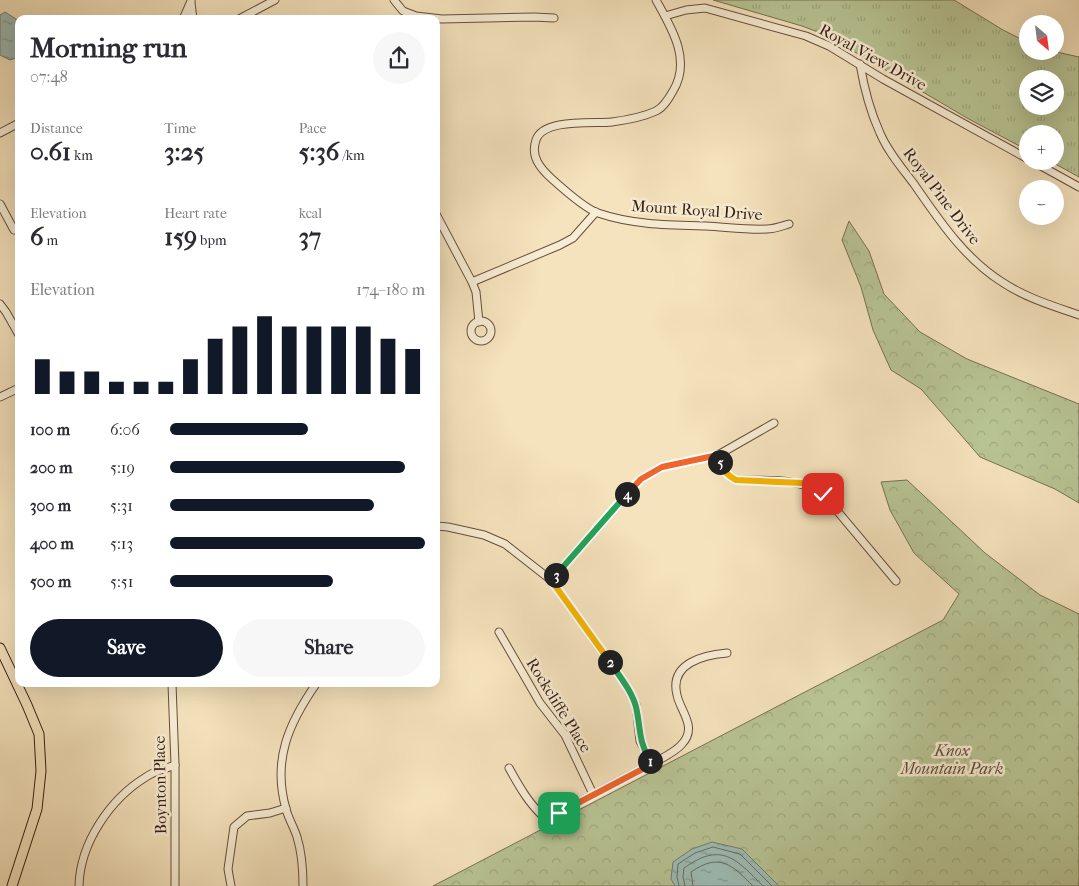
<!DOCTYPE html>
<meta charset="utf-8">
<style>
:root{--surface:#fff;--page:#f7f7f7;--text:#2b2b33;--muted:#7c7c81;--accent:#111827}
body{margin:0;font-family:"IM FELL French Canon",serif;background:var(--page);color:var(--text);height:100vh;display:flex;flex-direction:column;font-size:19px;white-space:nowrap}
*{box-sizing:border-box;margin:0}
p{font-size:16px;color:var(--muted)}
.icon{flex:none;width:28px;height:28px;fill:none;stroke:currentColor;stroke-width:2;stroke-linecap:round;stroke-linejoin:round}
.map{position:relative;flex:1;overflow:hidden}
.details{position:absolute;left:15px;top:15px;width:425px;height:672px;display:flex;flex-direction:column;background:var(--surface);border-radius:10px;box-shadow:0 5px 20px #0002}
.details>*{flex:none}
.needle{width:32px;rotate:152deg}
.tools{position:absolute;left:1019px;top:15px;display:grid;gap:10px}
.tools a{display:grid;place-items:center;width:45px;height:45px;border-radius:50%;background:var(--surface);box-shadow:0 5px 20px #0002;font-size:25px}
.pin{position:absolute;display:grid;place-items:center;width:42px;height:42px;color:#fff;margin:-21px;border-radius:10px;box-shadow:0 2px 8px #0006}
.km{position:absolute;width:25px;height:25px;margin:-12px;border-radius:50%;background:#222;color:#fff;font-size:14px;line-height:25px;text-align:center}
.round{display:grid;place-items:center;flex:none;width:52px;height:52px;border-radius:26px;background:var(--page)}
.overview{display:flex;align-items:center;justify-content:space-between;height:85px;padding:0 15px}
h1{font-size:28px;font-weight:700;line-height:38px}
.metrics{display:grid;grid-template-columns:repeat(3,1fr);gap:8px;height:85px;padding:5px 15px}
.metrics div{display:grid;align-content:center}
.metrics b{font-size:25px;font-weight:700}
.metrics small{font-size:14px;font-weight:400}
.metrics p{font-size:14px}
.chart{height:140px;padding:10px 15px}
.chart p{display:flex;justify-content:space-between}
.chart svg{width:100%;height:90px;margin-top:5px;stroke:var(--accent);stroke-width:6}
.cta{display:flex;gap:10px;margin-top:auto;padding:10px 15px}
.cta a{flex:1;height:58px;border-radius:30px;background:var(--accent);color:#fff;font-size:20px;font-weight:700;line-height:58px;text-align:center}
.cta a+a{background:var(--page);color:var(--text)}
ul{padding:0 15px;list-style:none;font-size:16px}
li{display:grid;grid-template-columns:80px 60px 1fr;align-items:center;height:38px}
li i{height:12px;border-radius:6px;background:var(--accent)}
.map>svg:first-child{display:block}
</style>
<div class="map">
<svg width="1079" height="886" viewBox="0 0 1079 886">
<defs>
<pattern id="grass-tufts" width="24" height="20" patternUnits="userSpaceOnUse" patternTransform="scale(1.25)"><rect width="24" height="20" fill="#b8c494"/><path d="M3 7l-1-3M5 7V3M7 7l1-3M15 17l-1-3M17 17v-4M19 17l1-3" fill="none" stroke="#9fa87f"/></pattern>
<pattern id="forest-crowns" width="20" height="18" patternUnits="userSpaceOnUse" patternTransform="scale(1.25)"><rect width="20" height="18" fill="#b8c494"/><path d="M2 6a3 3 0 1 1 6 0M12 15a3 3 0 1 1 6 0" fill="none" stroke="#9fa87f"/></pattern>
<pattern id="water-ripples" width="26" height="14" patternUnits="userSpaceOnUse" patternTransform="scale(1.25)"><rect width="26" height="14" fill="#9dbdb6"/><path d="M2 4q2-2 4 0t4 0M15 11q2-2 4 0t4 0" fill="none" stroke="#819993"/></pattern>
</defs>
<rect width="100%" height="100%" fill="#f5e3bd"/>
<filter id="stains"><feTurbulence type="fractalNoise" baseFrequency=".004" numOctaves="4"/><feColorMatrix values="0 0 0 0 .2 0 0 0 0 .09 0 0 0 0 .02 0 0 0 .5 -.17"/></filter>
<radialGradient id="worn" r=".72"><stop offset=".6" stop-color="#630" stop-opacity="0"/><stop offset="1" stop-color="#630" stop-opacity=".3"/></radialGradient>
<path fill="url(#grass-tufts)" stroke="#777054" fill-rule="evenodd" d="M713,0H954L1003,30L1027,42L1028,51H1052L1079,57V177L1050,161H1055V134H1028L1027,150L967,118L826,35L802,26ZM1028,79H1055V106H1028Z"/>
<g fill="url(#forest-crowns)" stroke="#777054">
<path d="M849,221L869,251L884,294L920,332L967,359L1079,404V503L1055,489L980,457L921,389L891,370L873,330L861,287L842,240Z"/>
<path d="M907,480L985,553L1040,595L1079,614V886H433L943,620L959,594L914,553L890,510L881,482Z"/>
</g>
<g fill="url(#water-ripples)" stroke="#747d75">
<path d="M5,12L19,21V57L10,60L0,55V15Z"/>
<path d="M712,842L742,849L779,886H675L671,879L673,862L692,849Z"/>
</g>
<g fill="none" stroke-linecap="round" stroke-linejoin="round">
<g stroke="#6a6d64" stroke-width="1">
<path d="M679,886L677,877L678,864L695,853L713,847L740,854L772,886"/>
<path d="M685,886L683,877L684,868C722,841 736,859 763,886"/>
<path d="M693,886L691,872C720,852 732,865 753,886"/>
</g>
<g stroke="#664e3e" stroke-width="9">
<g id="minor">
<path d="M394,0L403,11L416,16L442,19L534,17L554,18"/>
<path d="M656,0C671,27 692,60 673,91C669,98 664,107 656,111C643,117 627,120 612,122C594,124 543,118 536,140C530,157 541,169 552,179C562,188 586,209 598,213C633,225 670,225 706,226C726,227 747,230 767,229C774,229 782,226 789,224"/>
<path d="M191,3L193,19"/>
<path d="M665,16L686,10L705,8L806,36L829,46L883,79L1028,159"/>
<path d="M183,19L191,1"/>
<path d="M239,19L275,0"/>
<path d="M860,64C864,88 870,111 880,133C888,152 902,168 914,184C939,220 964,258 1002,282C1026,298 1053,306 1079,315"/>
<path d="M0,133L19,123"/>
<path d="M1032,161L1079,187"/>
<path d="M0,204L14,230"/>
<path d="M436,214L472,282L476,292L479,322"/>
<path d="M472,282L560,245L573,238L596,212"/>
<path d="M0,304L6,312L19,335"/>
<circle cx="481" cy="331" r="10"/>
<path d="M0,397L19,388"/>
<path d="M718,455C722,466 725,474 736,480C765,481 799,477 823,494L896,581"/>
<path d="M436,526L448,527L484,535L505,544L551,580L625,684L636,705L640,741L652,763"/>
<path d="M551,580L641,479L662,467L718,455L774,423"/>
<path d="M499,632L540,703L565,735L593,794"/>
<path d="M172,684L175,765V886"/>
<path d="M509,768C519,786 529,804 544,817L559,813C586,798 613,784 640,770C652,763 674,754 682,744C698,727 680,711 677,695C669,663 704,655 727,653"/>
<path d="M79,886C80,843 110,799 146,777C154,771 165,769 175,765"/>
<path d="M231,886L228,869L234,827L247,816L270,813L286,808"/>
<path d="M303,886C303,869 302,853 297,837C294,827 288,818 286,809C272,760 289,723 316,684"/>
</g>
</g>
<g stroke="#361d13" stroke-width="11">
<path id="major" d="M0,648L27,705L39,734L41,771L37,809L12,886"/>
</g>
<use href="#minor" stroke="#f8edd4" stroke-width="7"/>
<use href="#major" stroke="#f5e3bd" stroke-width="9"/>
</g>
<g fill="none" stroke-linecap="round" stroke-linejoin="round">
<g stroke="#fff" stroke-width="10">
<path id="split-1" d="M559,813L652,764L650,761"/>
</g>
<g stroke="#fff" stroke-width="10">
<path id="split-2" d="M610,662C619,676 632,691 636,707C641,729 638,740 650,761"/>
</g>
<g stroke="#fff" stroke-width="10">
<path id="split-3" d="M556,575L551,580L610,662"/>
</g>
<g stroke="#fff" stroke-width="10">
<path id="split-4" d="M556,575L627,494"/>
</g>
<g stroke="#fff" stroke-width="10">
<path id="split-5" d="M627,494L641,479L662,467L718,455L720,462"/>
</g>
<g stroke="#fff" stroke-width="10">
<path id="split-6" d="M720,462C723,471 728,476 736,480L802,483L813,487L823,494"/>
</g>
<use href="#split-1" stroke="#f0652b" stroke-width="6"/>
<use href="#split-2" stroke="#22a559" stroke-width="6"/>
<use href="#split-3" stroke="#f5b400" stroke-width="6"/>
<use href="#split-4" stroke="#22a559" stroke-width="6"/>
<use href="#split-5" stroke="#f0652b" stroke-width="6"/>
<use href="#split-6" stroke="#f5b400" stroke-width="6"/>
</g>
<g text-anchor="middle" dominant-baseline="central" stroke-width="5" stroke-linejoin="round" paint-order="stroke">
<g font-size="16" fill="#361d13" stroke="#f8edd4">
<text transform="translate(873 57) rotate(29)">Royal View Drive</text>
<text transform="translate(942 196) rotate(53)">Royal Pine Drive</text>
<text transform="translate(697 210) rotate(4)">Mount Royal Drive</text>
<text transform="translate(559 705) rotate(58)">Rockcliffe Place</text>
<text transform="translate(160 785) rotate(-91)">Boynton Place</text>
</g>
<g font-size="16" font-style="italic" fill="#5d4f3a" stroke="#f8edd4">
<text x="952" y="750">Knox<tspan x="952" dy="18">Mountain Park</tspan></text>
</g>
</g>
<rect width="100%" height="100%" filter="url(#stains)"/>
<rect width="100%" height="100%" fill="url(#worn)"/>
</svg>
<div class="tools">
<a><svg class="needle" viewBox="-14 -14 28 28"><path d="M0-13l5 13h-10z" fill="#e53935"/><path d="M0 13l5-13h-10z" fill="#7c7c81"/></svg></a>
<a><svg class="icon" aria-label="layers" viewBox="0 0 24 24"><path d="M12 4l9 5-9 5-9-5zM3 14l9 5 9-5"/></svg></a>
<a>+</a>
<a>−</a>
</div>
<div class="pin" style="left:559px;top:813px;background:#1e9e55"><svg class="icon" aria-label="arrive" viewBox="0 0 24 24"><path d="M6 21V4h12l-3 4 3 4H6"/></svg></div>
<div class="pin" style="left:823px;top:494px;background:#d93025"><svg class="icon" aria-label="check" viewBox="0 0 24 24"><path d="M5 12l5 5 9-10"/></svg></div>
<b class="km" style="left:650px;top:761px">1</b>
<b class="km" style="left:610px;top:662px">2</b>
<b class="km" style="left:556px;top:575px">3</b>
<b class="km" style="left:627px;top:494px">4</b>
<b class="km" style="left:720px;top:462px">5</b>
<section class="details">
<div class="overview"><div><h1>Morning run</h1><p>07:48</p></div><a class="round"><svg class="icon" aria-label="share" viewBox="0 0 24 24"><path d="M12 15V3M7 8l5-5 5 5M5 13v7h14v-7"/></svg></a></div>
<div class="metrics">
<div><p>Distance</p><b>0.61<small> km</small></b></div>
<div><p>Time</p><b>3:25</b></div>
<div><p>Pace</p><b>5:36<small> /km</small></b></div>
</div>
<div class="metrics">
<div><p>Elevation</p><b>6<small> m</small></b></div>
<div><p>Heart rate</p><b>159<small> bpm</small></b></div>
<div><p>kcal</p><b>37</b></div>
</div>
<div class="chart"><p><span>Elevation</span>174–180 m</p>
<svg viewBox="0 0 160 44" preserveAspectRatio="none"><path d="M5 44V27M15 44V33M25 44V33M35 44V38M45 44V38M55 44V38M65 44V27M75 44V17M85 44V11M95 44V6M105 44V11M115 44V11M125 44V11M135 44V11M145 44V17M155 44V22"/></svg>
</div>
<ul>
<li><b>100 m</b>6:06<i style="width:54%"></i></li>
<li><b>200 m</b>5:19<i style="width:92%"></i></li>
<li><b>300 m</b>5:31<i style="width:80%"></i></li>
<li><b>400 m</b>5:13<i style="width:100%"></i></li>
<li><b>500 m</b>5:51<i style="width:64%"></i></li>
</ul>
<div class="cta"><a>Save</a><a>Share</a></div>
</section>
</div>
